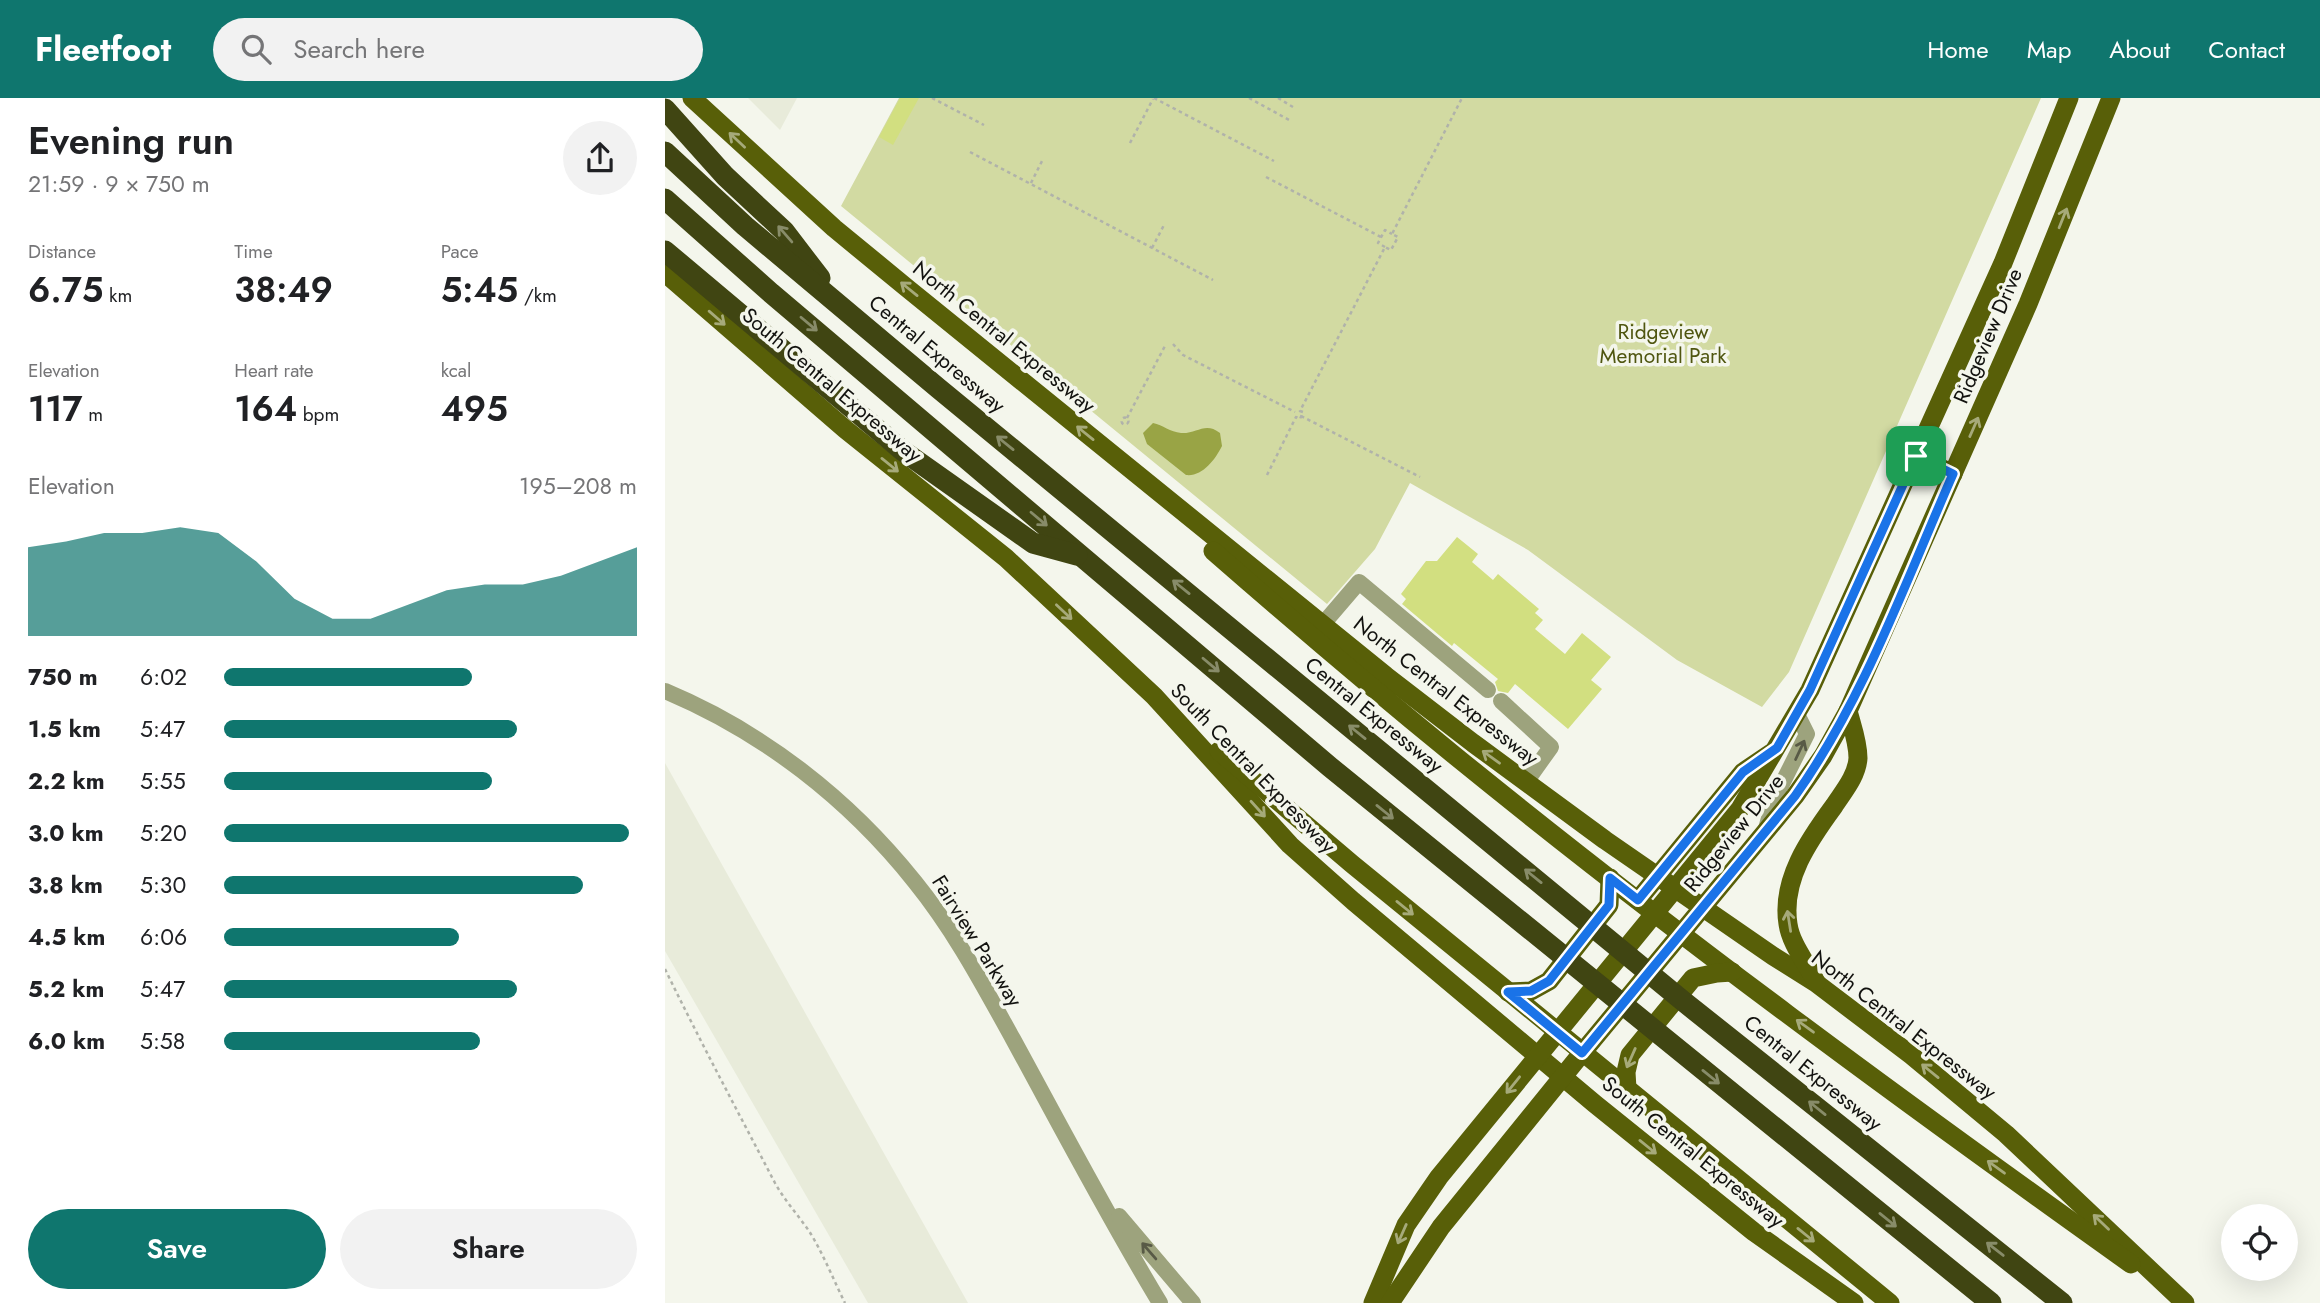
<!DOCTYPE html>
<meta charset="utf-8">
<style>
:root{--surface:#fff;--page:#f2f2f2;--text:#202124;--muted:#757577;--accent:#0f766e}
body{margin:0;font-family:Jost,sans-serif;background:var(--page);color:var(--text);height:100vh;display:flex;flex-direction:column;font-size:26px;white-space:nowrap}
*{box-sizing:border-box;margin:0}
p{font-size:23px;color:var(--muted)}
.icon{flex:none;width:38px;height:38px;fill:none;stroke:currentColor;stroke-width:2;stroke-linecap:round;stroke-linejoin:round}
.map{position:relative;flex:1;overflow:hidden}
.panel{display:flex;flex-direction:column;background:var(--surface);width:665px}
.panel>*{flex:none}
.controls{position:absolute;left:1556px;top:1106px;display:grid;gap:14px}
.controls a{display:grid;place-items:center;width:77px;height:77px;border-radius:50%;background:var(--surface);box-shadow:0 7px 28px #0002;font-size:35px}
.pin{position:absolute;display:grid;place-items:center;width:60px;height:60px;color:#fff;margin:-30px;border-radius:14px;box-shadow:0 4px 10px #0006}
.round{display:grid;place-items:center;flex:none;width:74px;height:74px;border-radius:37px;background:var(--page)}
.overview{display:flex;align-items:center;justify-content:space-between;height:119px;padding:0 28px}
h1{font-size:38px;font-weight:600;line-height:52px}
.figures{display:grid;grid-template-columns:repeat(3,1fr);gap:10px;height:119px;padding:7px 28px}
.figures div{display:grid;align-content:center}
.figures b{font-size:35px;font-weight:600}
.figures small{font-size:19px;font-weight:400}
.figures p{font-size:19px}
.chart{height:196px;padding:14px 28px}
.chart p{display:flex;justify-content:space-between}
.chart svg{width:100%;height:126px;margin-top:7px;fill:var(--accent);opacity:.7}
.primary-button{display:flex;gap:14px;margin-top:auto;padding:14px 28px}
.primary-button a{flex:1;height:80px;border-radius:42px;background:var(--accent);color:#fff;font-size:28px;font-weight:600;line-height:80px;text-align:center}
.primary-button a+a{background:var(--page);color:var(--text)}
ul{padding:0 28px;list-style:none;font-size:23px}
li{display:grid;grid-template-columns:112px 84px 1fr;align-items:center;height:52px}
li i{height:18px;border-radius:9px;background:var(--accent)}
header{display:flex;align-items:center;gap:42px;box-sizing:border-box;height:98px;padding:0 35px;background:var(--accent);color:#fff}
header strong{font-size:33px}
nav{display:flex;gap:38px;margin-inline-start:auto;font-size:24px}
.search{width:490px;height:63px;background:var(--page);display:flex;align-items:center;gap:18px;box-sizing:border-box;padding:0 24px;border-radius:38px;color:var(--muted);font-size:26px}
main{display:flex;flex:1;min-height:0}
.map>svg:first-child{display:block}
</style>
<header>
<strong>Fleetfoot</strong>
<div class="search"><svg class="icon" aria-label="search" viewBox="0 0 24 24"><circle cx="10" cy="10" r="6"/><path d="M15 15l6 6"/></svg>Search here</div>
<nav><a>Home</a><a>Map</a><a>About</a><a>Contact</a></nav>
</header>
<main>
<section class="panel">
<div class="overview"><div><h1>Evening run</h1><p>21:59 · 9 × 750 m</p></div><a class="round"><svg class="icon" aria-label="share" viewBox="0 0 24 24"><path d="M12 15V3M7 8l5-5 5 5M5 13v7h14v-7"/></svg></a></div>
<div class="figures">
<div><p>Distance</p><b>6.75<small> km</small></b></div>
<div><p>Time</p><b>38:49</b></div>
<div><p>Pace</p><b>5:45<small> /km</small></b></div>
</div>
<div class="figures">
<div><p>Elevation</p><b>117<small> m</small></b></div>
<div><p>Heart rate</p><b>164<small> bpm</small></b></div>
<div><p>kcal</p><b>495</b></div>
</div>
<div class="chart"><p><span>Elevation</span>195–208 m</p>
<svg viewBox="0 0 160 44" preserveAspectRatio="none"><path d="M0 44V13L10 11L20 8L30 8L40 6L50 8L60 18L70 31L80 38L90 38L100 33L110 28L120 26L130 26L140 23L150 18L160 13V44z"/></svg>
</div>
<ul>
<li><b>750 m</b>6:02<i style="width:60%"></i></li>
<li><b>1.5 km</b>5:47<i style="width:71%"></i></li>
<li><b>2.2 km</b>5:55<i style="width:65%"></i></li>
<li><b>3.0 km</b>5:20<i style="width:98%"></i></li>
<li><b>3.8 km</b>5:30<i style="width:87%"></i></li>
<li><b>4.5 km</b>6:06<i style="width:57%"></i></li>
<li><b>5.2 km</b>5:47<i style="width:71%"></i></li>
<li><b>6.0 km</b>5:58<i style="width:62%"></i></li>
</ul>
<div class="primary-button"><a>Save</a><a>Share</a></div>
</section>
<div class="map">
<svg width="1655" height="1205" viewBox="0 0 1655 1205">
<rect width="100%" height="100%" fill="#f4f6ec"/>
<g fill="#e8ebda">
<path d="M83,0H132L115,32Z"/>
<path d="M0,665L303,1205H203L0,853Z"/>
</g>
<path fill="#d2daa2" d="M234,0H1376L1124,574L1097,609L1012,562L863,452L745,385L710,451L662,506L176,108Z"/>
<path fill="#99a445" d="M488,325C498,327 505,334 516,335C532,336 540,323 555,335L557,348C550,362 537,379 521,377L482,346L478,335Z"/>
<g fill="#d2df80">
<path d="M235,0H254L228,47L214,39Z"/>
<path d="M792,439L813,456L807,464L828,482L833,476L874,511L870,515L878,522L870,531L900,556L917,535L946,559L926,582L937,591L903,631L850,586L843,595L833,593L830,584L833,581L789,545L787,548L737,506L741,501L736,496L761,463H772Z"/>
</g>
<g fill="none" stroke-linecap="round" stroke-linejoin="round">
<g stroke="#b0b2aa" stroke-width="2.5" stroke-dasharray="3.5 3.5" stroke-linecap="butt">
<path d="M267,0L319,27"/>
<path d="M489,0L609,63"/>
<path d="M584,0L626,23"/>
<path d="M613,0L628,9"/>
<path d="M465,45L488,1"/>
<path d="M305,54L548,182"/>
<path d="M601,79L716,139"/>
<path d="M366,85L377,63"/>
<path d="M720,149L713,145L720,132L727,136"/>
<path d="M487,150L499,127"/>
<path d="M508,246L518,257L630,314"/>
<path d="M636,318L755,379"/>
<circle cx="460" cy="323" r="3.5"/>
<path d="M462,320L501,246"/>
<path d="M602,377L631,319L635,321L638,314L635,313L720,149L726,152L733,139L727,136L797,0"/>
<path d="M0,871C35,943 73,1014 110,1085C120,1103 133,1117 144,1133C157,1153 169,1183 180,1205"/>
</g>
<g stroke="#9da37d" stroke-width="16">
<path d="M658,526L694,484L823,592"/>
<path d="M0,593C98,634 184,701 250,784C289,832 318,887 348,941C396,1029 443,1119 495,1205"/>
<path d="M836,603L886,649L861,684"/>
<path d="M1101,731L1109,702L1142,636L1132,616"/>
<path d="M454,1118L528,1205"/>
</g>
<g stroke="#585f08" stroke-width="19">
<path d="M27,0L169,130L242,190L721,578L808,645L940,742L1108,858L1151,885L1246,957L1341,1036L1520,1205"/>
<path d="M0,175L180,331L341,460L489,598L625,747L688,803L930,1006L1089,1134L1189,1205"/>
<path d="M1251,358L1288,376"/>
<path d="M548,453C627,522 707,590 789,657C1008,835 1236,1002 1466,1166"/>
<path d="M554,653L687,766L1225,1205"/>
<path d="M973,802L1078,674L1106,655"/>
<path d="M1151,884C1142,865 1126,847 1123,826C1116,782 1144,742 1169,708C1178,694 1192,678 1193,660C1193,644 1187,628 1183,613"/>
<path d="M843,894L866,893L884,883L944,807L945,780"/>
<path d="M962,991L961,974L965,957L1028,880L1052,875L1067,874"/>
<path d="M708,1205L741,1127L774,1079L1075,711L1145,592L1338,165L1404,0"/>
<path d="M725,1205L776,1129L917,955L1130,698L1158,658L1183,613L1363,206L1446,0"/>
</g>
<g stroke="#404512" stroke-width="21">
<path d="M0,11L60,78L119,133L155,180"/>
<path d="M0,54L80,128L273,290L1018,903L1397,1205"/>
<path d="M0,101L106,195L665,669L1326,1205"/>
<path d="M0,153L238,353L368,445L412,457"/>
</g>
</g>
<defs><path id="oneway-shaft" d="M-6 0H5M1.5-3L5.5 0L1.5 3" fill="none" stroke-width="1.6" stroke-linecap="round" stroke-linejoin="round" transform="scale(1.75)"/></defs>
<g stroke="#a6aa7a">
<use href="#oneway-shaft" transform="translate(72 42) rotate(-137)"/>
<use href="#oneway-shaft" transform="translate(1398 120) rotate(-68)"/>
<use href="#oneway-shaft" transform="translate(244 191) rotate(-141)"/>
<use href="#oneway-shaft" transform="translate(52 220) rotate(41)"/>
<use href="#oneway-shaft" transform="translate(1309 329) rotate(-66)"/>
<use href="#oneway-shaft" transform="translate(420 335) rotate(-141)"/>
<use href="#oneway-shaft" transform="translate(225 367) rotate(39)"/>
<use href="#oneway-shaft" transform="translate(399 514) rotate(43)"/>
<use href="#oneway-shaft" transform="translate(826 659) rotate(-144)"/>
<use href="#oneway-shaft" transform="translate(593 711) rotate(48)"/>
<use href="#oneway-shaft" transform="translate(740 810) rotate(39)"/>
<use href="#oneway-shaft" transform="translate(1124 823) rotate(-99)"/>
<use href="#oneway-shaft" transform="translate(1140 928) rotate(-144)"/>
<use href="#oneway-shaft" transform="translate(966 960) rotate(114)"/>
<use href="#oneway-shaft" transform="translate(1265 973) rotate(-141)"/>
<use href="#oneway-shaft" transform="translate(848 987) rotate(129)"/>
<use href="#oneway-shaft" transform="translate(983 1049) rotate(39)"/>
<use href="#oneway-shaft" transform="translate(1331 1069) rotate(-144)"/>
<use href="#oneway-shaft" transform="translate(1436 1124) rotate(-136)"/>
<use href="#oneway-shaft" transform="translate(737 1136) rotate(114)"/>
<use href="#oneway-shaft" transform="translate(1141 1137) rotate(39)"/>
</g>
<g stroke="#888c69">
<use href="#oneway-shaft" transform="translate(120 136) rotate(-131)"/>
<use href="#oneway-shaft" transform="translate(144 226) rotate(40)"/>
<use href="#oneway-shaft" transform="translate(340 345) rotate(-141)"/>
<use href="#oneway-shaft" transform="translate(374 421) rotate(40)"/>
<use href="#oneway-shaft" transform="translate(516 489) rotate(-141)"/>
<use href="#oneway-shaft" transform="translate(546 567) rotate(40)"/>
<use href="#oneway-shaft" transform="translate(692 634) rotate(-141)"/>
<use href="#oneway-shaft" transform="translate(720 714) rotate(39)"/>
<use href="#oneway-shaft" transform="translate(868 778) rotate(-141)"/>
<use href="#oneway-shaft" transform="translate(1046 979) rotate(39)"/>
<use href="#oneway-shaft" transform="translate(1152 1010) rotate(-141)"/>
<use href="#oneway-shaft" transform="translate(1223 1122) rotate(39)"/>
<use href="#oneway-shaft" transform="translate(1330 1151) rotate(-142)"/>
</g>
<g stroke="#585a46">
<use href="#oneway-shaft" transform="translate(1135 652) rotate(-65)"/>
<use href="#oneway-shaft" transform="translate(484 1153) rotate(-131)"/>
</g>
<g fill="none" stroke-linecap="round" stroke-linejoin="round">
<g stroke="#fff" stroke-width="14">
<path id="route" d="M1251,358L1288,376C1240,485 1199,601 1130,698L917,955L843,894L866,893L884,883L944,807L945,780L973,802L1078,674L1112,650L1145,592Z"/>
</g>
<use href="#route" stroke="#1a73e8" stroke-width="9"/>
</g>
<g text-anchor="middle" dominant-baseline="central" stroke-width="7" stroke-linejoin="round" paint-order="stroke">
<g font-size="21" fill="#4f5610" stroke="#f4f6ec">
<text x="998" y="234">Ridgeview<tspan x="998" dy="24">Memorial Park</tspan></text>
</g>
<g font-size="21" fill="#12120f" stroke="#f4f6ec">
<text transform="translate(1323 238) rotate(-67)">Ridgeview Drive</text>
<text transform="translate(339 239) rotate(39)">North Central Expressway</text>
<text transform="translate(272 256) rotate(40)">Central Expressway</text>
<text transform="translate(167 287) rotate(40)">South Central Expressway</text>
<text transform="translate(781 593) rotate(38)">North Central Expressway</text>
<text transform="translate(709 617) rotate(39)">Central Expressway</text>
<text transform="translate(588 670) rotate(46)">South Central Expressway</text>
<text transform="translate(1069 735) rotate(-51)">Ridgeview Drive</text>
<text transform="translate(312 843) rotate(58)">Fairview Parkway</text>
<text transform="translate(1239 927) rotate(38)">North Central Expressway</text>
<text transform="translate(1148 975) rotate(39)">Central Expressway</text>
<text transform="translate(1028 1054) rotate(39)">South Central Expressway</text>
</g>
</g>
</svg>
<div class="controls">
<a><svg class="icon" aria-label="locate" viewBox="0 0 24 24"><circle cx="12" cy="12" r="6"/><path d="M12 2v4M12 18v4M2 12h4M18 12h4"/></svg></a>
</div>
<div class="pin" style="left:1251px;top:358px;background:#1e9e55"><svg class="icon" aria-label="arrive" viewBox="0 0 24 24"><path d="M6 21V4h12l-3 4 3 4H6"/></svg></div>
</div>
</main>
